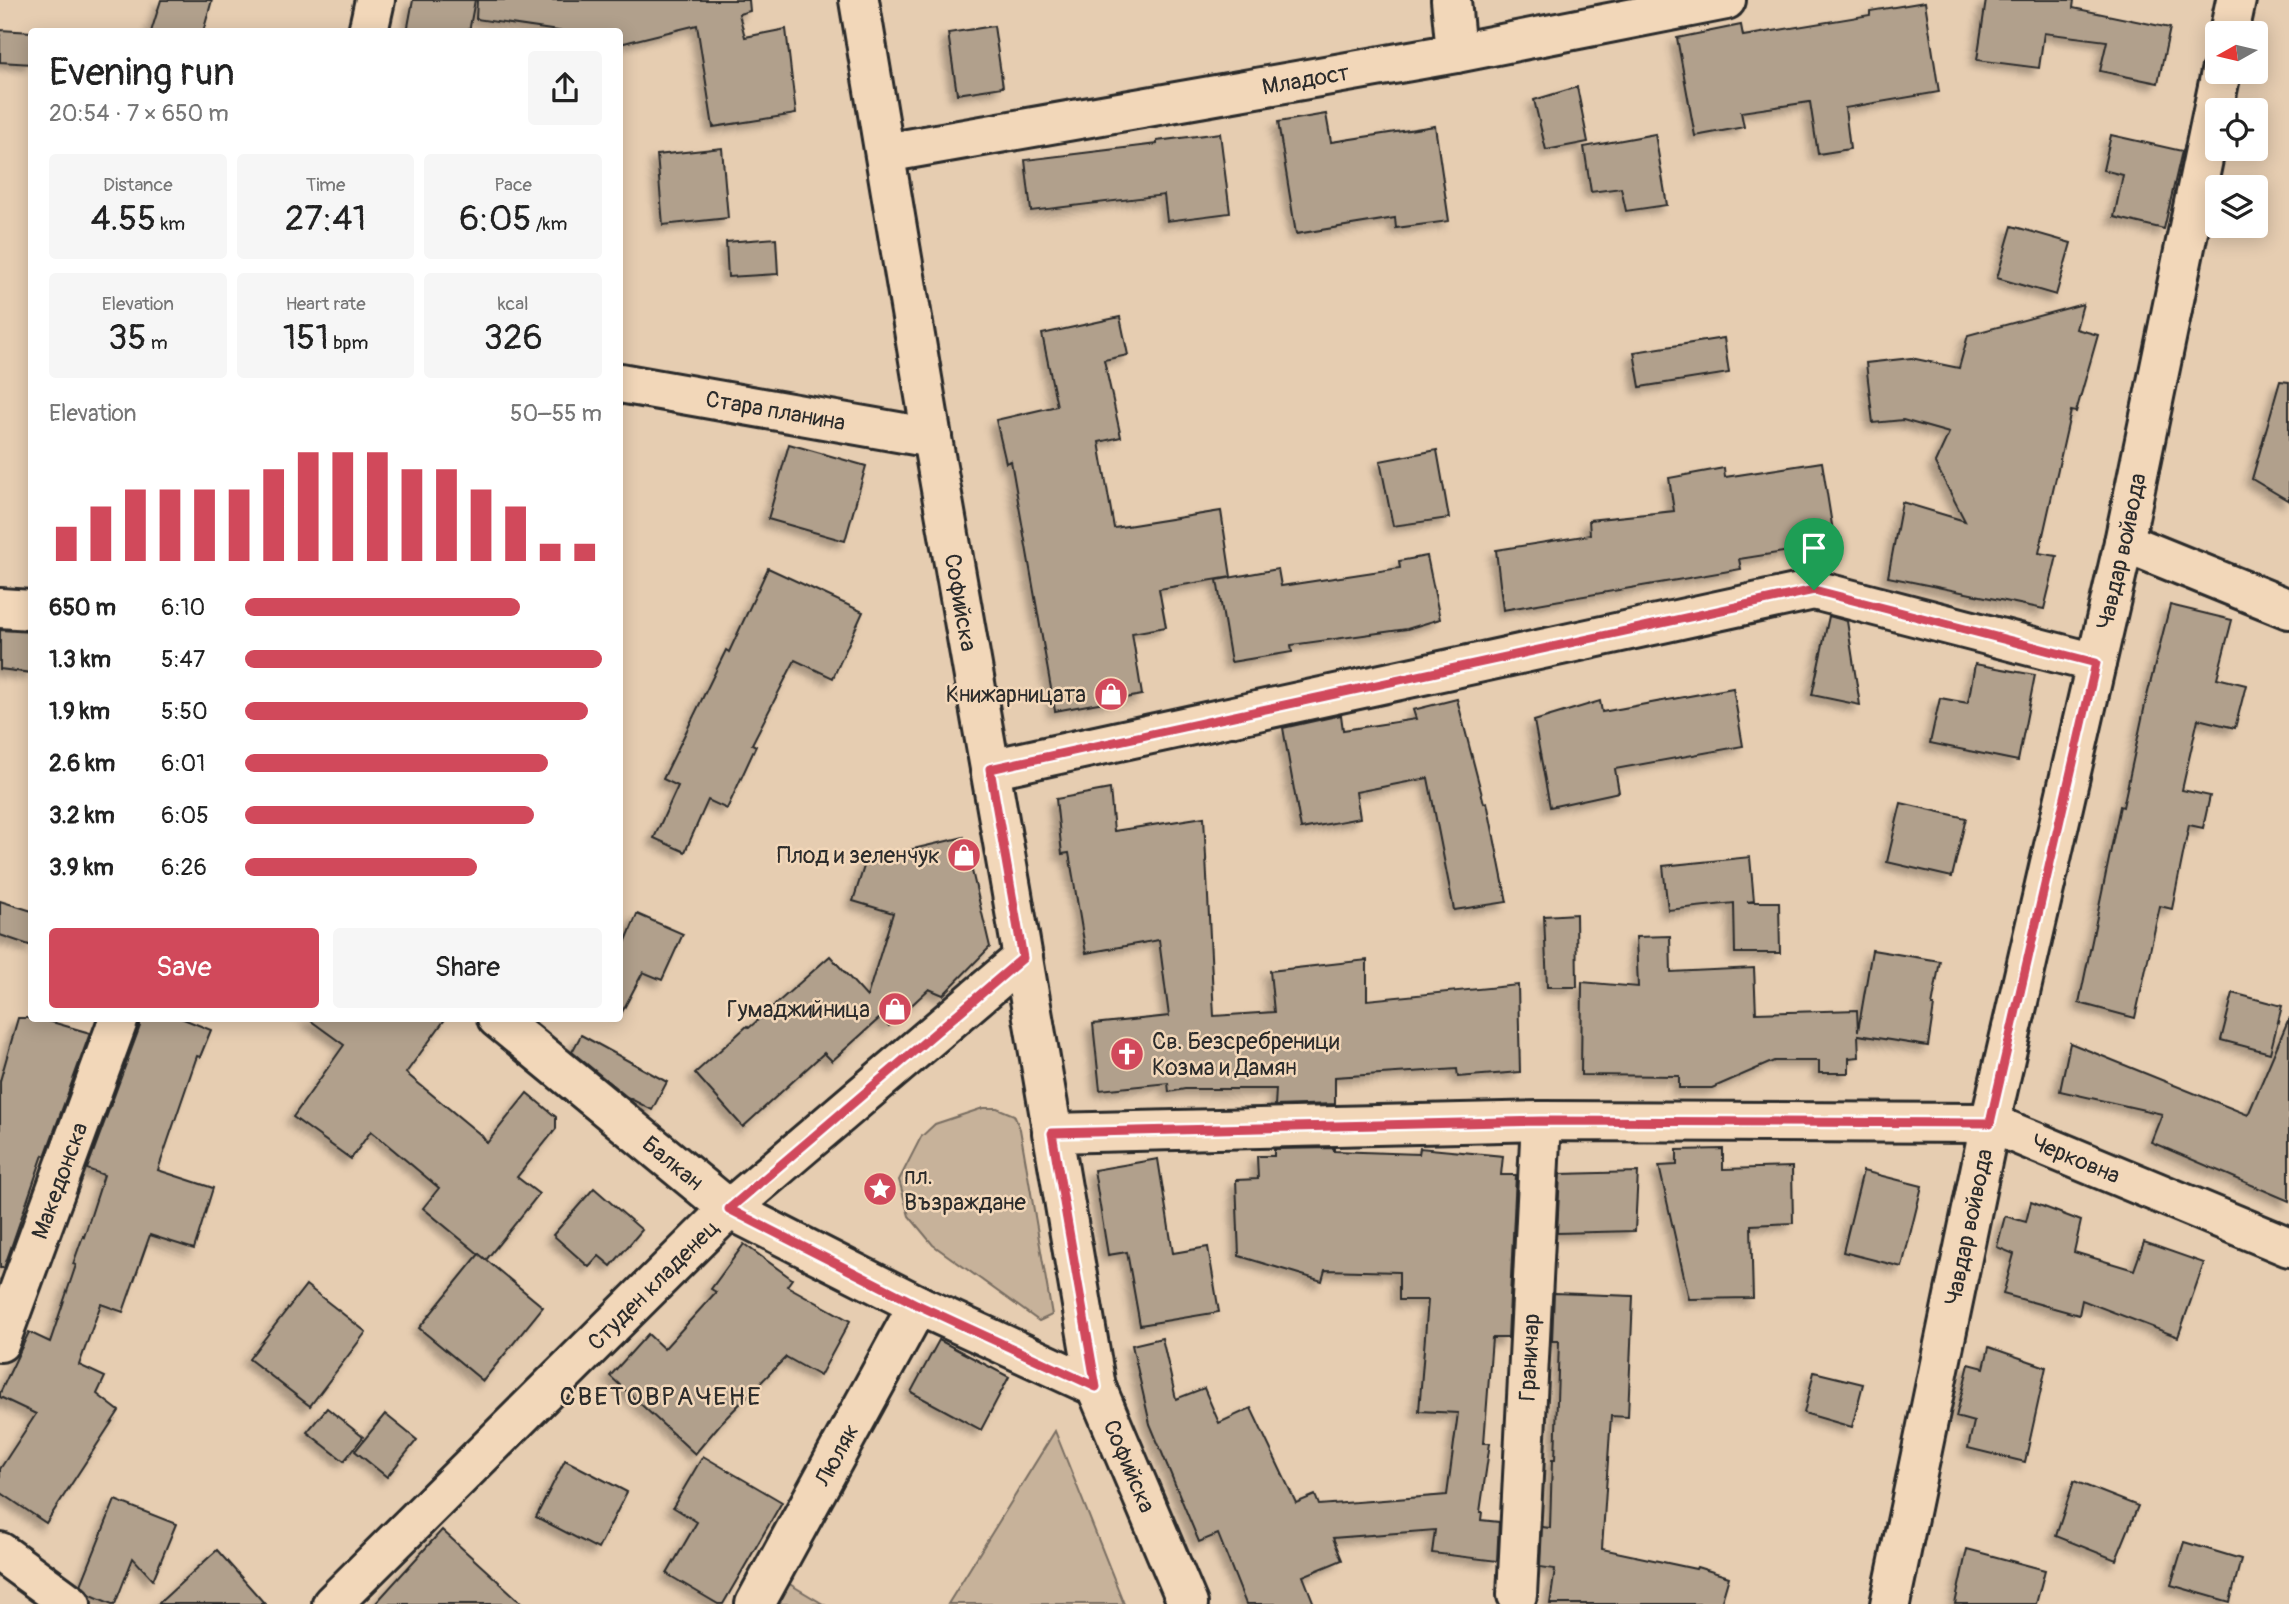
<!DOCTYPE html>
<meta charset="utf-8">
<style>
:root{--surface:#fff;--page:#f6f6f6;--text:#222;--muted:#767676;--accent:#d1495b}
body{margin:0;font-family:Pangolin,sans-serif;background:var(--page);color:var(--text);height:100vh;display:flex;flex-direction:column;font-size:26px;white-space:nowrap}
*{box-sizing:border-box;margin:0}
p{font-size:23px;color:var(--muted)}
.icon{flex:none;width:38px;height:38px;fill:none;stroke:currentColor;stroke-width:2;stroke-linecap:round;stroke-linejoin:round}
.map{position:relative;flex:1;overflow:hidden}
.drawer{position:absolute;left:28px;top:28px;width:595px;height:994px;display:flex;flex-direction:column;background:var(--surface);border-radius:7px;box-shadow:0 4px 18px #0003}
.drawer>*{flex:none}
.needle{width:46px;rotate:262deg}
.controls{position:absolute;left:2205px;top:21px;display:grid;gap:14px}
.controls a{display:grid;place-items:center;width:63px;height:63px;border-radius:7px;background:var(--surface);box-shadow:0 4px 18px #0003;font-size:35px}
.pin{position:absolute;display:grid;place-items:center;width:60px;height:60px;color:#fff;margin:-72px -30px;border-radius:50% 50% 50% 0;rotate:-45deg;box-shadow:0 0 7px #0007}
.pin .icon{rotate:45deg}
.round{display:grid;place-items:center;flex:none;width:74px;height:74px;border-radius:7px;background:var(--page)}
.head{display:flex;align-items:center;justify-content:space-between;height:119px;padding:0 21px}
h1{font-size:38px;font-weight:600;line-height:52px}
.metrics{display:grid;grid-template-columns:repeat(3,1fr);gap:10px;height:119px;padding:7px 21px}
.metrics div{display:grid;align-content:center;border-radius:7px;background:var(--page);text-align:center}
.metrics b{font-size:35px;font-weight:600}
.metrics small{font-size:19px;font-weight:400}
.metrics p{font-size:19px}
.chart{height:196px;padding:14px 21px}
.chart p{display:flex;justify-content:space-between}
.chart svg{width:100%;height:126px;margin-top:7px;stroke:var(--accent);stroke-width:6}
.primary-button{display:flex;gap:14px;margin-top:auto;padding:14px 21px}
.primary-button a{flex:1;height:80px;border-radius:7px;background:var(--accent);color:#fff;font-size:28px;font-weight:600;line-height:80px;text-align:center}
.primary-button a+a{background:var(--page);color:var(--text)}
ul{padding:0 21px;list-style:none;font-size:23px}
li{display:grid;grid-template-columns:112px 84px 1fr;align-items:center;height:52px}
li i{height:18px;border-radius:9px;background:var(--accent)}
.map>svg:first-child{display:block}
</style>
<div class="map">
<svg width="2289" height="1604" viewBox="0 0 2289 1604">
<defs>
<filter id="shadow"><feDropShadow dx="-6" dy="6" stdDeviation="3.5" flood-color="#0004"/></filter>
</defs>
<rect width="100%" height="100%" fill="#e6cdb1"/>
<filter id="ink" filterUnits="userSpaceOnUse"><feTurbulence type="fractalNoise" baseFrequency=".0143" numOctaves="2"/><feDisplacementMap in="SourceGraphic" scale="14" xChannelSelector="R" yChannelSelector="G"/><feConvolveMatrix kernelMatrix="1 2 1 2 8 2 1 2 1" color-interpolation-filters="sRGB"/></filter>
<g filter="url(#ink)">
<g fill="#c7b29a" stroke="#796e62" stroke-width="2">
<path d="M983,1108H997L1014,1115L1020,1129L1052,1315L1039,1321L933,1245L909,1216L899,1180L921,1137L935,1124Z"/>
<path d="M1055,1431L1124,1604H948Z"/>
<path d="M771,1573L823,1604H755Z"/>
</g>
<g fill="#b1a08c" stroke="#2b2b2b" stroke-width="2" filter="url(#shadow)">
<path d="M161,0H212L203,32H151Z"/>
<path d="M413,0H475L469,32H407Z"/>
<path d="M477,0H749L750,11L739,14L745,37L786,29L796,114L713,127L697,25L620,44V32H565L476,19Z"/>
<path d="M1986,0H2074L2073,8L2170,28L2158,83L2100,71L2107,41L2044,33L2039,68L1977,60Z"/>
<path d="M1925,2L1939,92L1845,108L1850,149L1818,154L1810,102L1741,112L1744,127L1695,136L1677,38L1741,25L1743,36L1870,15V11Z"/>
<path d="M994,26L1003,87L957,94L948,33Z"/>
<path d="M0,30L32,32V64L0,62Z"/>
<path d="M1577,87L1588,142L1546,150L1534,100Z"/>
<path d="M1326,114L1331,142L1435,126L1449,221L1396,228L1395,218L1296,234L1278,122Z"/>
<path d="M1220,133L1230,213L1167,221L1164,195L1031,211L1025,160L1157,144V141Z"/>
<path d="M1655,134L1667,205L1626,211L1621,188L1591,192L1584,147Z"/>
<path d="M2111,135L2182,151L2164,229L2114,217L2123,175L2103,170Z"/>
<path d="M722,148L728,218L663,225L657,155Z"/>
<path d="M2012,226L2071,243L2056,295L1997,278Z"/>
<path d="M776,238L778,274L728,277L726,242Z"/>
<path d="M2083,304L2076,329L2098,335L2076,412L2071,411L2039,553L2057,556L2044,609L1888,577L1902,502L1965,521L1935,463L1949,433L1903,420L1873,423L1866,363L1911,358L1959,368L1968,335Z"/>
<path d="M1120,317L1128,355L1104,360L1121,437L1099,442L1114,528L1221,511L1231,577L1159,589L1166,627L1132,633L1142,695L1055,711L1011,461L1006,463L996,420L1057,406L1042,334Z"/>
<path d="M1724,338L1729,373L1640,387L1634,352Z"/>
<path d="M2280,381L2289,382V501L2252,479Z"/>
<path d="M789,444L866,466L845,541L768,519Z"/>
<path d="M1437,450L1449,518L1393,526L1380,461Z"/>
<path d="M1822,462L1835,544L1739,559L1741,569L1503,610L1496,550L1590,535L1589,520L1674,511L1669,478L1724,468L1725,477Z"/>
<path d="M1427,556L1440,619L1407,629L1291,645L1292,652L1231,662L1217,580L1278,569L1281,586L1400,568L1399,561Z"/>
<path d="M768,568L863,612L833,678L795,660L752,744L756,746L727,809L708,800L685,852L654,838L678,786L663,779L726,650L729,652Z"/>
<path d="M2170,605L2232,620L2217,678L2246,685L2235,728L2198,719L2182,790L2210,796L2203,828L2189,825L2172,909L2160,906L2135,1018L2079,1003L2120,806L2123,807L2146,700Z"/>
<path d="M1829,616L1847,621L1860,705L1812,695Z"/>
<path d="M0,630L32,632V673L0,669Z"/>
<path d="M1975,664L2035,675L2018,761L1930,743L1940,698L1968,703Z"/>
<path d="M1733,688L1743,746L1615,769L1619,792L1550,807L1534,721L1600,701L1602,712Z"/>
<path d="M1457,699L1484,803L1487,802L1507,902L1454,910L1428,778L1356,792L1360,818L1301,829L1283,728L1341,715L1343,730L1416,719L1413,710Z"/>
<path d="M1110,789L1114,831L1204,817L1214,1016L1274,1012L1270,971L1367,960V1000L1518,985L1520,1072L1458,1077L1457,1069L1335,1077V1104L1275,1106L1276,1089H1185L1169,1092L1168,1083L1100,1090L1093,1024L1169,1016L1159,940L1086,953L1069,853L1062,854L1056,799Z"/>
<path d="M1901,803L1966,818L1952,877L1887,862Z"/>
<path d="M964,837L990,947L943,995L929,989L889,1026L881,1017L832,1061L824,1053L743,1127L695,1073L747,1026L749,1028L830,956L867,997L893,913L853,901L866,860Z"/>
<path d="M1750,857L1754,901L1747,902H1779L1780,953H1735L1734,903L1668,910L1663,866Z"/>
<path d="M0,901L32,911V946L0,935Z"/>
<path d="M637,914L683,934L662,980L643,972L620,1016V955Z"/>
<path d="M1576,914L1577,987H1547L1544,916Z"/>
<path d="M1670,936L1671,972L1754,968L1756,1013L1857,1010L1858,1031L1872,950L1940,961L1932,1006H1934L1928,1046L1858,1035L1859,1057L1849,1058V1073H1819V1061H1774L1712,1088H1679V1076L1581,1075L1582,982L1638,987L1636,937Z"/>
<path d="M2233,993L2282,1006L2270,1053L2221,1040Z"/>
<path d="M18,1018H38L90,1033L45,1156L43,1155L4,1268H0V1081Z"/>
<path d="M140,1018H181L211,1030L200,1057L197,1056L158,1170L213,1188L194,1249L150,1235L123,1312L101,1304L79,1365L105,1377L97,1394L119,1411L46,1523L0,1492V1469L36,1414L0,1397V1393L29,1332L50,1342L76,1265L73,1264L83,1236L84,1237L104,1175L87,1169L140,1026Z"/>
<path d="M307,1018H446L406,1073L482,1136L487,1143L527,1093L556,1117V1129L517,1177L539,1194L486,1260L423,1208L439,1188L371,1131L351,1159L293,1117L344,1045Z"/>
<path d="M2289,1018V1201L2151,1142L2162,1114L2060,1091L2070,1043L2248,1115Z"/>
<path d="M581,1035L667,1082L652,1110L627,1097L572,1052Z"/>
<path d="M1334,1148V1151L1419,1154L1420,1148L1503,1156L1501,1175H1516L1508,1338H1492L1484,1443H1490L1480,1512H1482L1481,1520L1499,1522L1497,1561L1432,1553L1435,1530L1333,1538L1342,1560L1303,1576L1314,1604H1246L1218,1534L1199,1542L1150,1424L1132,1345L1162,1338L1176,1399L1204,1388L1219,1423L1251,1408L1296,1503L1315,1495L1319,1505L1447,1495L1458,1413L1419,1411L1428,1300H1399V1272L1325,1270L1322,1281L1239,1256L1236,1180L1258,1179L1257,1156H1274V1149Z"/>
<path d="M1723,1149V1169L1792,1167L1793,1223L1751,1225L1753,1298L1689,1299L1659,1166L1677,1165V1150Z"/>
<path d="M1158,1159L1173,1253L1208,1247L1219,1312L1140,1325L1127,1252L1108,1255L1094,1170Z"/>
<path d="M1863,1171L1922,1186L1902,1267L1843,1252Z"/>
<path d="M1638,1172L1635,1231L1557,1233L1560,1174Z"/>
<path d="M594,1188L642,1230L611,1266L599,1256L589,1267L553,1235Z"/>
<path d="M2031,1202L2081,1221L2074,1252L2134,1270L2144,1242L2204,1263L2178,1337L2082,1300L2079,1315L2003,1294L2014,1254L1997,1247L2005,1216L2026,1222Z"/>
<path d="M744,1244L792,1279L787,1286L850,1321L820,1376L786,1357L721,1423L695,1454L610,1376L648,1334L664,1349L716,1292L711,1289Z"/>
<path d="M479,1254L543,1307L483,1381L419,1328Z"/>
<path d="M306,1285L366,1332L310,1406L249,1359Z"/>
<path d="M1554,1293L1633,1296L1628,1417L1611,1416L1602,1549L1696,1569L1697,1567L1729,1577L1721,1604H1550L1555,1569L1540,1567L1542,1527L1550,1528L1552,1460H1555L1559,1341H1552Z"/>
<path d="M939,1340L1009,1377L981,1430L911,1392Z"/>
<path d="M1989,1347L2046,1367L2025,1462L1968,1448L1974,1422L1956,1417L1969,1364L1984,1368Z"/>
<path d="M1814,1372L1863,1384L1852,1427L1804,1413Z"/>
<path d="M327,1408L363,1437L344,1461L307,1432Z"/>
<path d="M385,1414L417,1440L387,1477L355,1451Z"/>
<path d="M703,1456L782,1502L723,1604H718L667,1574L697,1522L673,1507Z"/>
<path d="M565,1460L627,1492L598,1549L536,1517Z"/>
<path d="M2074,1481L2138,1506L2116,1560L2056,1536Z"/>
<path d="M115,1500L176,1524L153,1580L133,1558L115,1604H112L91,1595L81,1585Z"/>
<path d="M442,1530L523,1604H375Z"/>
<path d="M2184,1542L2241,1559L2230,1602L2171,1585Z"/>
<path d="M1967,1549L2045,1570L2036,1604H1955Z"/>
<path d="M217,1550L265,1604H158Z"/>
</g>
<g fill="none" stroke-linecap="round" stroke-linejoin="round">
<g stroke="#2b2b2b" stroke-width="44">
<g id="minor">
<path d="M1451,0L1456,53"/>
<path d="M368,32L375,0"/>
<path id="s1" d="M885,153L1456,53L1726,0"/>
<path id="s2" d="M620,383L932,438"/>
<path d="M2124,542L2289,609"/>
<path d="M0,608L32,610"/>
<path d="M990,769L1814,590L2096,663"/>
<path id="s3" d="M497,1018L729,1209L918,1305L1096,1387"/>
<path id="s4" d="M1052,1133L1541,1121L1990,1123L2289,1247"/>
<path id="s5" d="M0,1342L119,1018"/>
<path d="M0,1552L71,1604"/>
<path id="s6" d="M1517,1595L1541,1121"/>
<path id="s7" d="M332,1604L729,1209L1023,958"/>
<path id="s8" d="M755,1604L918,1305"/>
</g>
</g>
<g stroke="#2b2b2b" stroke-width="44">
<g id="tertiary">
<path id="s9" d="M859,0L932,438L1011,888L1096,1387L1188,1604"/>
<path d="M2229,33L2236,0"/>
<path id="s10" d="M1890,1604L1990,1123L2124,542L2221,72"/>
</g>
</g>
<use href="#minor" stroke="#f2d7b9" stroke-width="38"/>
<use href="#tertiary" stroke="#f2d7b9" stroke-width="38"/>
</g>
</g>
<g fill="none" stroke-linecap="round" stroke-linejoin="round" filter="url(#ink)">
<g stroke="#fff" stroke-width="14">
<path id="route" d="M1814,590L2096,663L1990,1123L1541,1121L1052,1133L1096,1387L918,1305L729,1209L1023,958L990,769Z"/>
</g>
<use href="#route" stroke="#d1495b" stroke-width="9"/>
</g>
<defs>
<g id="shop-disc" transform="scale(1.75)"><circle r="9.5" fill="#d1495b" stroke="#f2d7b9"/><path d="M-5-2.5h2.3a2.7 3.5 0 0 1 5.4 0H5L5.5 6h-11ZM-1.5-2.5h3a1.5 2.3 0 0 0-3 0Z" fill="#fff"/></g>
<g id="church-disc" transform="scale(1.75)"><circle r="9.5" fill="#d1495b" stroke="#f2d7b9"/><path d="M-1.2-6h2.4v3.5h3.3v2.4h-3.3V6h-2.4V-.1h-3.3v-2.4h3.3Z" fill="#fff"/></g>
<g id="sight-disc" transform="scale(1.75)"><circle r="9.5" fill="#d1495b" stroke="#f2d7b9"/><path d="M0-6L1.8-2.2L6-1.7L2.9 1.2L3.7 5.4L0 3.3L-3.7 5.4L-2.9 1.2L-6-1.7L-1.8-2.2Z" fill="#fff"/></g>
</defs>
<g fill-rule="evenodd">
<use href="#shop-disc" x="1111" y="694"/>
<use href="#shop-disc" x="964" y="855"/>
<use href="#shop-disc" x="895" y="1009"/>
<use href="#church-disc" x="1127" y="1054"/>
<use href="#sight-disc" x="880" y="1189"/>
</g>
<g text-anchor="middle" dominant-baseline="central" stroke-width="5" stroke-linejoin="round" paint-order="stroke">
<g font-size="23" fill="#2b2b2b" stroke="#f2d7b9">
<text stroke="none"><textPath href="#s1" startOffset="427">Младост</textPath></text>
<text stroke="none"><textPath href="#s2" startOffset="158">Стара планина</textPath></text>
<text stroke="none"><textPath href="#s10" startOffset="1078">Чавдар войвода</textPath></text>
<text stroke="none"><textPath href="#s9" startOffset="611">Софийска</textPath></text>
<text stroke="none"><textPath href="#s4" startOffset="1031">Черковна</textPath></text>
<text stroke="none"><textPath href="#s3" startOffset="228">Балкан</textPath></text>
<text stroke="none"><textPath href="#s5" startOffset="172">Македонска</textPath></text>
<text stroke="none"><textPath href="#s10" startOffset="385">Чавдар войвода</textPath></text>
<text stroke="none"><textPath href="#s7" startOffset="453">Студен кладенец</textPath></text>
<text stroke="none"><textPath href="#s6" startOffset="238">Граничар</textPath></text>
<text stroke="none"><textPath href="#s8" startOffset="170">Люляк</textPath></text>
<text stroke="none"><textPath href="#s9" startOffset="1493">Софийска</textPath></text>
</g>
<g font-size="23" fill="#2b2b2b" stroke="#f2d7b9" text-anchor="end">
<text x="1086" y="694">Книжарницата</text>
<text x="940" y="855">Плод и зеленчук</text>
<text x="870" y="1009">Гумаджийница</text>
<text x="1152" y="1041" text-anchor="start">Св. Безсребреници<tspan x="1152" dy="26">Козма и Дамян</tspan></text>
<text x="904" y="1176" text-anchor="start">пл.<tspan x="904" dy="26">Възраждане</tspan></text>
</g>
<g font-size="26" letter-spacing="2" fill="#2b2b2b" stroke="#f2d7b9">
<text x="661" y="1397">СВЕТОВРАЧЕНЕ</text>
</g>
</g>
</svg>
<div class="controls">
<a><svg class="needle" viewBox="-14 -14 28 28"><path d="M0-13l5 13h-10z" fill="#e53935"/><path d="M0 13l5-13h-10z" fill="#767676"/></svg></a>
<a><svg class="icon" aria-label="locate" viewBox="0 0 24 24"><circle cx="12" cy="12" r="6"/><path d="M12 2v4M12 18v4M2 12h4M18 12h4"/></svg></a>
<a><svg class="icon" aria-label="layers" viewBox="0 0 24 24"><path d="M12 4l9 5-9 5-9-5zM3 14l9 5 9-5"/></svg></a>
</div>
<div class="pin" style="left:1814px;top:590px;background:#1e9e55"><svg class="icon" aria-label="arrive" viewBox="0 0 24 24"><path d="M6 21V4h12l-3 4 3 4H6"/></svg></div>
<section class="drawer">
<div class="head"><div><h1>Evening run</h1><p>20:54 · 7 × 650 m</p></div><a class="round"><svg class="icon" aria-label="share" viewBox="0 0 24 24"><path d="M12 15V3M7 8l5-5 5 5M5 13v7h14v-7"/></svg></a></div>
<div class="metrics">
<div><p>Distance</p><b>4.55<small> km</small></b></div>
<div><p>Time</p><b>27:41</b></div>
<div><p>Pace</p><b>6:05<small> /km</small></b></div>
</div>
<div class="metrics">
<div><p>Elevation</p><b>35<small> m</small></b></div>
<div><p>Heart rate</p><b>151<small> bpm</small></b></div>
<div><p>kcal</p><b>326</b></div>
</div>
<div class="chart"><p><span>Elevation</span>50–55 m</p>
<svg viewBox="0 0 160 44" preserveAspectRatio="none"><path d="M5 44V32M15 44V25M25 44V19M35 44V19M45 44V19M55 44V19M65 44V12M75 44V6M85 44V6M95 44V6M105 44V12M115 44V12M125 44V19M135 44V25M145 44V38M155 44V38"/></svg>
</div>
<ul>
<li><b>650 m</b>6:10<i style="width:77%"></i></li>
<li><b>1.3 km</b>5:47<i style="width:100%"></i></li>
<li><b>1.9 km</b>5:50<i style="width:96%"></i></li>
<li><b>2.6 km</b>6:01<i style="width:85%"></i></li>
<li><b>3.2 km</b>6:05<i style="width:81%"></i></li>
<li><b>3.9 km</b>6:26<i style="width:65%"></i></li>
</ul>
<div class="primary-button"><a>Save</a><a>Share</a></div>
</section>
</div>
